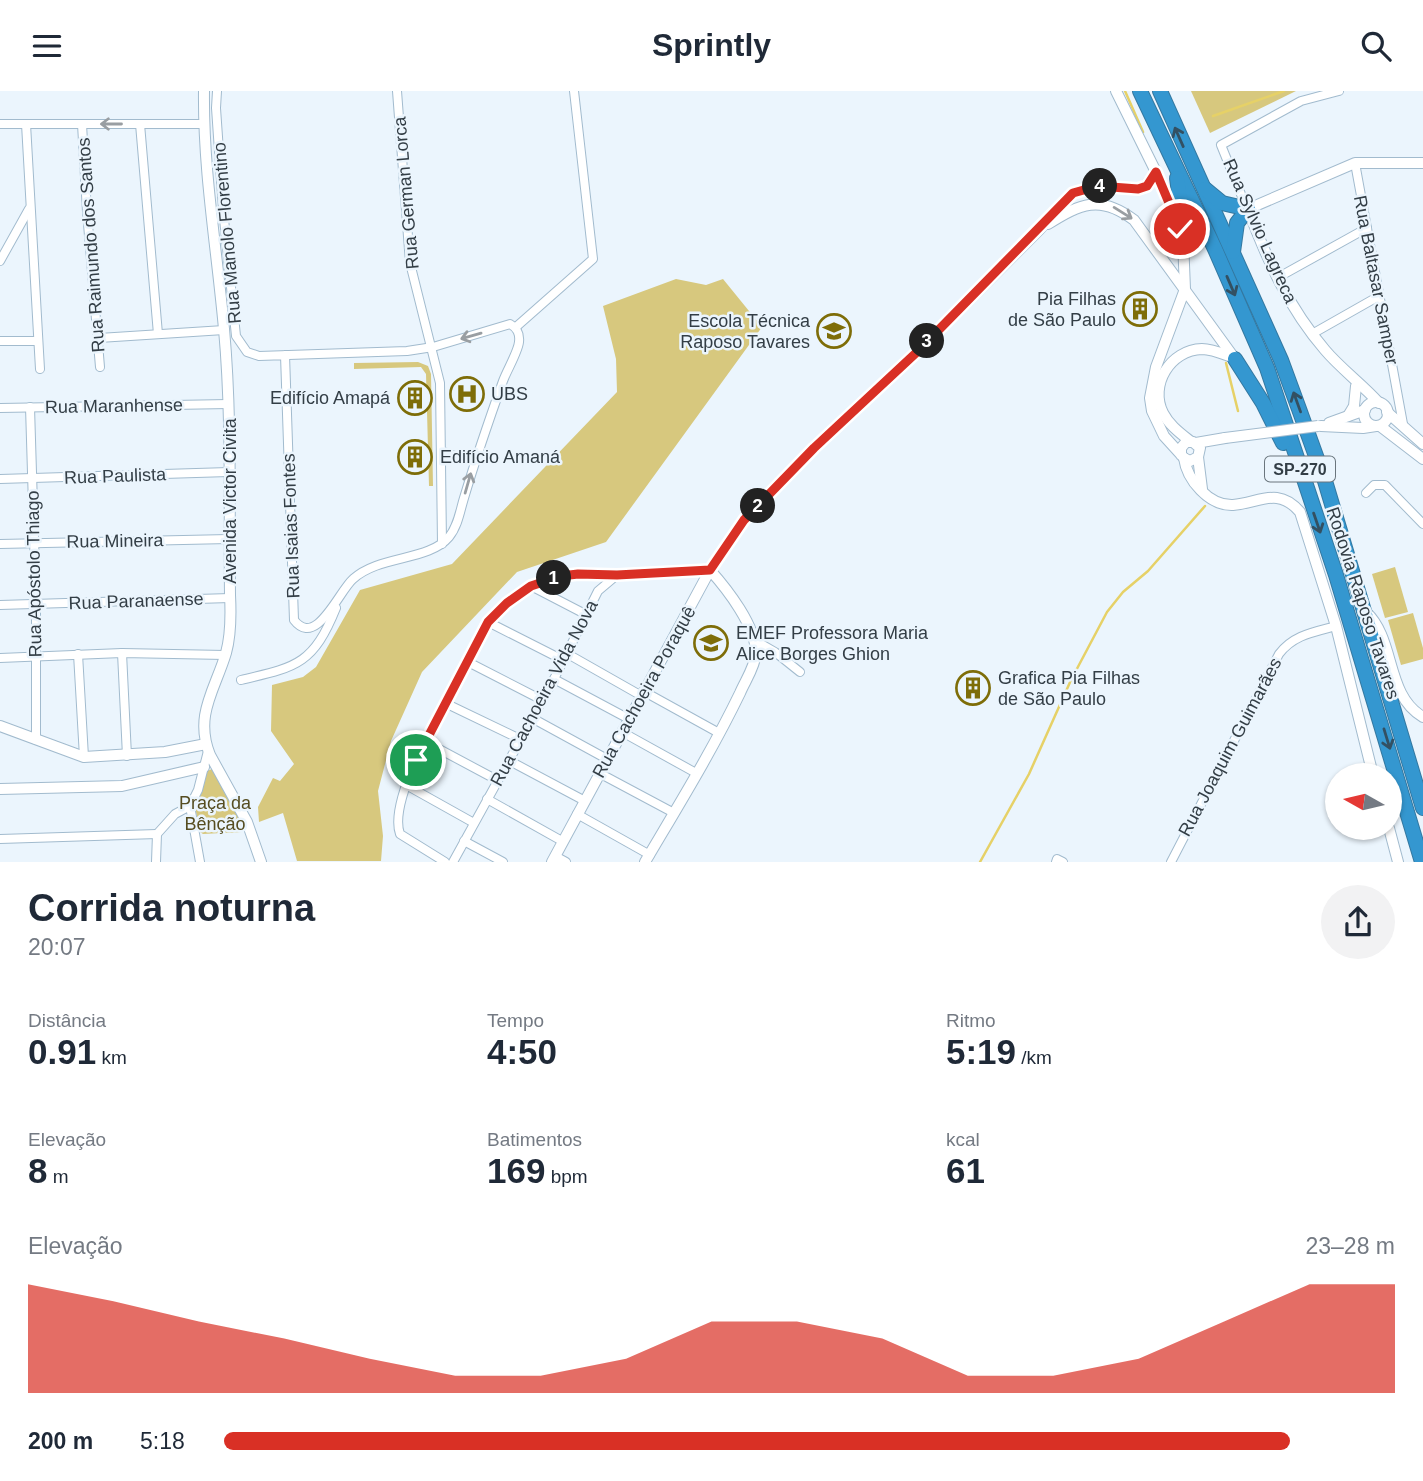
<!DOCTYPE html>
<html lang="pt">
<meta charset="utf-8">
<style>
:root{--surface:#fff;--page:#f2f2f3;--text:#1f2937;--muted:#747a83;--accent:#d93025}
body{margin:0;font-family:Helvetica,sans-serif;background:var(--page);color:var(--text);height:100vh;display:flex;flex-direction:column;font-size:26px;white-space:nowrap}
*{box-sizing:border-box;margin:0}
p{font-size:23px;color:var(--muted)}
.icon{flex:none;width:38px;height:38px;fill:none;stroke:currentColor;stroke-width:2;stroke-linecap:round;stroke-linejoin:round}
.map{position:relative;height:771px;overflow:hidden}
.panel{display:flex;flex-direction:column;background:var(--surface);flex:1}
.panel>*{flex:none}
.needle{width:46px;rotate:278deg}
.controls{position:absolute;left:1325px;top:672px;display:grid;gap:14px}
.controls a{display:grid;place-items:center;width:77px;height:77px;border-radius:50%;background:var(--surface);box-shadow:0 2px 5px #0004;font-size:35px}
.pin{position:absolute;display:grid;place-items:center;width:60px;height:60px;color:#fff;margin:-30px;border:4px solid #fff;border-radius:50%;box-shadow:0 2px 7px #0007}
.km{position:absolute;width:35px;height:35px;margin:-18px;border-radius:50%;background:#222;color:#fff;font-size:19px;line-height:35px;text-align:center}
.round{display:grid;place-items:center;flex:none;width:74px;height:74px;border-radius:37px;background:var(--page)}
.headline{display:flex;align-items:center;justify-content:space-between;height:119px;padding:0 28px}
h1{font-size:38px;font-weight:700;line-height:52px}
.stats{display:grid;grid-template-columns:repeat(3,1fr);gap:10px;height:119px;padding:7px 28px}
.stats div{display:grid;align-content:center}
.stats b{font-size:35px;font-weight:700}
.stats small{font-size:19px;font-weight:400}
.stats p{font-size:19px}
.chart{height:196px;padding:14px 28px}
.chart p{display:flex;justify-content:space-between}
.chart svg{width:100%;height:126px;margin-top:7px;fill:var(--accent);opacity:.7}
ul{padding:0 28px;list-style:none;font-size:23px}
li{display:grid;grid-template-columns:112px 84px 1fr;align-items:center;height:52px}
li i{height:18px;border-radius:9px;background:var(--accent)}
header{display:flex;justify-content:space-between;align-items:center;height:91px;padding:0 28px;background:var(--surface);font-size:32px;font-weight:700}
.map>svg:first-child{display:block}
</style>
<header><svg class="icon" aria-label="menu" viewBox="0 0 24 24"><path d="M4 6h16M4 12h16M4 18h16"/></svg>Sprintly<svg class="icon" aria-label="search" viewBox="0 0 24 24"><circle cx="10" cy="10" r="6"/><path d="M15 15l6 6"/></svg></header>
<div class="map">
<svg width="1423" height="771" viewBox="0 0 1423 771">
<rect width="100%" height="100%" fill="#ebf5fd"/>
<g fill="#d7c87e">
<path d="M1191,0H1296L1210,42Z"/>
<path d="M676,188L706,194L723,188L762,236L606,451L517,481L422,581L391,650L378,700L383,745L381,770H297L283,722L259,731L258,716L273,687L280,690L294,673L271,640L272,594L303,586L316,576L360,499L452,473L617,301L616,268L603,215Z"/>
<path d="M418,271L428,275L431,283L433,395H429L426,283L421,276L354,278V272Z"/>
<path d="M1395,476L1408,521L1385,527L1372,483Z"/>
<path d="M1413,522L1423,557V568L1401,574L1388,529Z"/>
<path d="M212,678L243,734L242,741L203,743L200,741L195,716L207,680Z"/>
</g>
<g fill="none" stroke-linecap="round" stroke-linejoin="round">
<g stroke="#e6d167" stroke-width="2.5">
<path d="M1125,0L1143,41"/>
<path d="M1213,25L1284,0"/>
<path d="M1226,272L1238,320"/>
<path d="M980,771L1029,683L1071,589L1107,521L1123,501L1148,480L1205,415"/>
</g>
<g stroke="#a2bbce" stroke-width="10">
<g id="street">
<path d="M217,0L216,17L223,118L236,245L247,261L259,265L407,260L433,256L510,233C517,237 520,242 519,251C518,261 507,279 503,290C489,329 476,367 464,407C460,420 458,435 449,446C429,470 379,464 353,488C339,500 316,558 294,529L285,264"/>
<path d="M397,0L410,172L440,292L442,453"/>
<path d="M0,33H204"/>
<path d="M26,33L40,278"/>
<path d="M82,33L87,121L100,276"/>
<path d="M140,33L158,243"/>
<path d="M1355,72L1403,333"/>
<path d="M1247,118L1221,54L1301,10L1339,0"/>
<path d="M0,170L29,118"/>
<path d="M1277,187L1367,137"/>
<path d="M516,236L593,168L574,0"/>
<path d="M1312,243L1379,205"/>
<path d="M99,247L224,239"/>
<path d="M0,250H37"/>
<path d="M30,316L36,513V649"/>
<path d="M0,317L229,313"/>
<path d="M442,360C454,365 464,370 476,364"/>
<path d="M0,388L229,381"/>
<path d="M1366,402L1374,394H1385L1423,433"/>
<path d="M0,453L229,448"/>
<path d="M531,495L585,523"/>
<path d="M0,514L230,507"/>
<path d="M488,531L563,569"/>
<path d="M754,549L775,561L800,581"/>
<path d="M122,562L127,665"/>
<path d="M566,562L640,604"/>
<path d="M78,563L84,666"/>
<path d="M0,567L122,562L225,564"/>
<path d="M468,571L542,609"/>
<path d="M554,588L629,628"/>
<path d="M241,589C296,576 313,574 336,517"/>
<path d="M643,600L719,642"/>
<path d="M445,612L520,648"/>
<path d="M532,627L607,668"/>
<path d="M622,641L696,682"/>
<path d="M424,650L497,689"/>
<path d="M508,669L585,710"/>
<path d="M599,682L674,722"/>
<path d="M406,694L474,732"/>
<path d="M487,708L562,750"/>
<path d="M190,715L200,771"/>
<path d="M577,723L650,764"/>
<path d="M0,748L157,743"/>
<path d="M464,750L503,771"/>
<path d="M555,765L566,771"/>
<path d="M156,771L157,743L175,723L190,715L198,699L208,660"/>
<path d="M445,771L400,743C387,707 447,609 465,575C473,561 478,545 487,532C497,517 517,503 533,495C560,481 588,483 617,484"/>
<path d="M453,771L554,588L598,500L617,484L710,479"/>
<path d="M1056,771L1057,768L1063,771"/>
<path d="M1171,771L1279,563C1293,544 1314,541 1336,535"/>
</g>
</g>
<g stroke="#a2bbce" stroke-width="12">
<g id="secondary">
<path d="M204,0C203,80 217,159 224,238C232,326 229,416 230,504C231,523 231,544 226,562C215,599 194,624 210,664L247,731L261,771"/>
<path d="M1116,0L1156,81L1183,149L1185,198L1156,276L1150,307L1152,320L1164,345L1184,367L1190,370L1198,366L1200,357L1193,351H1186L1181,357V364"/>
<path d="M1048,133C1080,113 1100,103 1134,129L1235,268"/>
<circle cx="1376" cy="323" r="12"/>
<path d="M1379,312C1362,293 1341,278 1325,259C1289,217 1267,169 1248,118L1355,72H1423"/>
<path d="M1387,321L1423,353"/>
<path d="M1348,325L1354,315L1356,295"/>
<path d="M1329,332L1365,319"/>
<path d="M1321,335L1363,337L1376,335"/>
<path d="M1380,335L1423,368"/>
<path d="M1190,350C1180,342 1169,334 1163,322C1149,294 1170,259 1202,258C1213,258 1223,263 1234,267"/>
<path d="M1196,352L1225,347"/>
<path d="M1198,366L1202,398"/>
<path d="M1184,367C1187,389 1209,415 1233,414C1259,412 1278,395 1300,421L1336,535L1373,684"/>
<path d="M1366,521C1396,549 1385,604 1423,626"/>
<path d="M0,635L84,666L165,661L206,653"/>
<path d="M0,698L122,695L204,676"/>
<path d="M1389,737L1398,771"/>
<path d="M552,771L710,479L744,429L814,357L917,261L1039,139L1065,110L1073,102L1098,95L1138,98L1145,96L1156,81"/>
<path d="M645,771C678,715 712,660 740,602C745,590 755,576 756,562C756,535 727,498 710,479"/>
</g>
</g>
<g stroke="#3478a0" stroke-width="16">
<g id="highway">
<path d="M1140,0L1215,158L1267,277L1336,484L1422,771"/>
<path d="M1160,0L1281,269L1299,318L1325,390L1423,717"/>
<path d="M1177,87L1184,138L1183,149"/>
<path d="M1205,98L1222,112L1248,118L1237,132L1233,161"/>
<path d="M1235,268L1263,312L1283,352"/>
</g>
</g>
<use href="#street" stroke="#fff" stroke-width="8"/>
<use href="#secondary" stroke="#fff" stroke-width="10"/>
<use href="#highway" stroke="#3497d0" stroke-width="14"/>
<g stroke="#a2bbce" stroke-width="12" stroke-linecap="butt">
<path id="secondary-bridge" d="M1225,347L1318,335"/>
</g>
<use href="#secondary-bridge" stroke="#fff" stroke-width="10"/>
</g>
<defs><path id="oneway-shaft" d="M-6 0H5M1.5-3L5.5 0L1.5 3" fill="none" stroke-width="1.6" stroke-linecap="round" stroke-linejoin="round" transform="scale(1.75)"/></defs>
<g stroke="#999ea2">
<use href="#oneway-shaft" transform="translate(111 33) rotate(180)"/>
<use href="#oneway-shaft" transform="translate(1123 122) rotate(32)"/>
<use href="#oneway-shaft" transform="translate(471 245) rotate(164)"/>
<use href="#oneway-shaft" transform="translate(468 392) rotate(-74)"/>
</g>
<g stroke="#335062">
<use href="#oneway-shaft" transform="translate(1179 46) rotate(-114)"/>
<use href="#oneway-shaft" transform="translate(1231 195) rotate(67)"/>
<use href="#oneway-shaft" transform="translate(1297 311) rotate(-110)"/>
<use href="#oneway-shaft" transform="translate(1317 432) rotate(71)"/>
<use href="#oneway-shaft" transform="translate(1387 648) rotate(73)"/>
</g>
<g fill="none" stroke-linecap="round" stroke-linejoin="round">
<g stroke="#fff" stroke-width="14">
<path id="route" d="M416,669L488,531L507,512L531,495L561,485L578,483L617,484L710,479L744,429L814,357L917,261L1073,102L1098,95L1138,98L1147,95L1156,81L1180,138"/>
</g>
<use href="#route" stroke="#d93025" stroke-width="9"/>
</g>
<defs>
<g id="building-ring" transform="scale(1.75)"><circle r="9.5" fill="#ebf5fd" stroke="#7e6d08" stroke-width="1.5"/><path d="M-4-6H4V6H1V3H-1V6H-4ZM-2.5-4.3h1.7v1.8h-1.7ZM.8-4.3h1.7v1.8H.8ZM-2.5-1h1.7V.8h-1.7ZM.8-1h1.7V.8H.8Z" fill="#7e6d08"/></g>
<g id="school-ring" transform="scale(1.75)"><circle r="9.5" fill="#ebf5fd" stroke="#7e6d08" stroke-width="1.5"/><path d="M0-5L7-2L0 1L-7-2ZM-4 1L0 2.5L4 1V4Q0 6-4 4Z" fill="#7e6d08"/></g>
<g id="hospital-ring" transform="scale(1.75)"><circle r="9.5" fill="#ebf5fd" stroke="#7e6d08" stroke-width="1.5"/><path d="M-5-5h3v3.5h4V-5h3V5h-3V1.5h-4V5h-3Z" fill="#7e6d08"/></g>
</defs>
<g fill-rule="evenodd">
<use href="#building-ring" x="1140" y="218"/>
<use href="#school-ring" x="834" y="240"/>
<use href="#hospital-ring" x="467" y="303"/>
<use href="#building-ring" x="415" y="307"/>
<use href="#building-ring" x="415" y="366"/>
<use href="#school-ring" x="711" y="552"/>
<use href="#building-ring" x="973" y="597"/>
</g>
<g text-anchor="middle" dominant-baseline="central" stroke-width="5" stroke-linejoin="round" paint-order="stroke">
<rect fill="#ebf5fd" stroke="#6a757d" stroke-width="2" x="1265" y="365.5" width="70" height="25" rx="5"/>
<g font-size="16" font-weight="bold" fill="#333e46">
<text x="1300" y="378">SP-270</text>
</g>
<g font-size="18" fill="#333e46" stroke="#ebf5fd">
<text transform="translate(406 102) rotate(-95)">Rua German Lorca</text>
<text transform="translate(1260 140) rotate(66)">Rua Sylvio Lagreca</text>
<text transform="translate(227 142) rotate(-95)">Rua Manolo Florentino</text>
<text transform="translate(91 154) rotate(-94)">Rua Raimundo dos Santos</text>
<text transform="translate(1376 189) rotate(79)">Rua Baltasar Samper</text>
<text transform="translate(114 315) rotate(-1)">Rua Maranhense</text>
<text transform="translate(115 385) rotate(-2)">Rua Paulista</text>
<text transform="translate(230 410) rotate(-90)">Avenida Victor Civita</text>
<text transform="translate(291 435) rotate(-92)">Rua Isaias Fontes</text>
<text transform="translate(115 450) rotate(-1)">Rua Mineira</text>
<text transform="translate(34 483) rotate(-91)">Rua Apóstolo Thiago</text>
<text transform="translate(136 510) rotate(-2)">Rua Paranaense</text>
<text transform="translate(1363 512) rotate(72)">Rodovia Raposo Tavares</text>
<text transform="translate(644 601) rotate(-61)">Rua Cachoeira Poraquê</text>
<text transform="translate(544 602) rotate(-62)">Rua Cachoeira Vida Nova</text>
<text transform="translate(1230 656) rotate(-62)">Rua Joaquim Guimarães</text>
</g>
<g font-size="18" fill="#333e46" stroke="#ebf5fd" text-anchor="start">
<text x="1116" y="208" text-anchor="end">Pia Filhas<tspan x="1116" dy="21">de São Paulo</tspan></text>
<text x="810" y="230" text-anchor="end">Escola Técnica<tspan x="810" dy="21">Raposo Tavares</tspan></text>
<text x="491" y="303">UBS</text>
<text x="390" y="307" text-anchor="end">Edifício Amapá</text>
<text x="440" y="366">Edifício Amaná</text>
<text x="736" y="542">EMEF Professora Maria<tspan x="736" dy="21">Alice Borges Ghion</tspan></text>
<text x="998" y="587">Grafica Pia Filhas<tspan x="998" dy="21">de São Paulo</tspan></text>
</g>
<g font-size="18" fill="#564d21" stroke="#ebf5fd">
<text x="215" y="712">Praça da<tspan x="215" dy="21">Bênção</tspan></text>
</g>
</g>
</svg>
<div class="controls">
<a><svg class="needle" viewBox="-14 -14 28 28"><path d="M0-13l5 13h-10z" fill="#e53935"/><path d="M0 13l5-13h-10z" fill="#747a83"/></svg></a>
</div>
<div class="pin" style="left:416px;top:669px;background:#1e9e55"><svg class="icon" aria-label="arrive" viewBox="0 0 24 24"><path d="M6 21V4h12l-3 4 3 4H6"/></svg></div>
<div class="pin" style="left:1180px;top:138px;background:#d93025"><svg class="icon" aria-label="check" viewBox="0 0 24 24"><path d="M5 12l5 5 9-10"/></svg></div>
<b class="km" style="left:554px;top:487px">1</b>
<b class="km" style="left:758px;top:415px">2</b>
<b class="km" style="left:927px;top:250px">3</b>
<b class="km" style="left:1100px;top:95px">4</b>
</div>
<section class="panel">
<div class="headline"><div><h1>Corrida noturna</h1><p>20:07</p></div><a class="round"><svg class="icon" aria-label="share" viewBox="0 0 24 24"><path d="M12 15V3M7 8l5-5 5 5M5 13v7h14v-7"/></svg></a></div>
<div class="stats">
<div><p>Distância</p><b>0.91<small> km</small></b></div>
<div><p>Tempo</p><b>4:50</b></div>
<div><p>Ritmo</p><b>5:19<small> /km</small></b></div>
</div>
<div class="stats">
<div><p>Elevação</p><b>8<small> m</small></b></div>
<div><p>Batimentos</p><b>169<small> bpm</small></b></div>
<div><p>kcal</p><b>61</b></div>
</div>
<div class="chart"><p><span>Elevação</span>23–28 m</p>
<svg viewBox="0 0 160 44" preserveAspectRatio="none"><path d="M0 44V6L10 12L20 19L30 25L40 32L50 38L60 38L70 32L80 19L90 19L100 25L110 38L120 38L130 32L140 19L150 6L160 6V44z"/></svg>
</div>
<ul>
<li><b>200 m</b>5:18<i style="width:91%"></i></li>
</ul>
</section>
